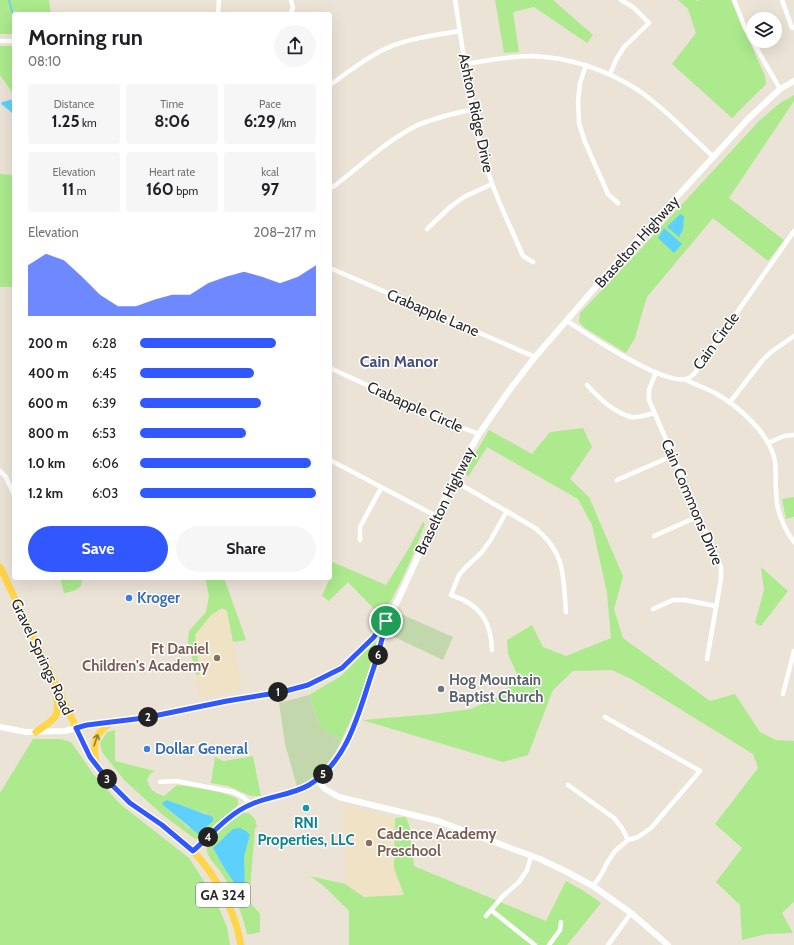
<!DOCTYPE html>
<meta charset="utf-8">
<style>
:root{--surface:#fff;--page:#f6f6f6;--text:#202124;--muted:#757577;--accent:#3157ff}
body{margin:0;font-family:Cabin,sans-serif;background:var(--page);color:var(--text);height:100vh;display:flex;flex-direction:column;font-size:15px;white-space:nowrap}
*{box-sizing:border-box;margin:0}
p{font-size:13px;color:var(--muted)}
.icon{flex:none;width:22px;height:22px;fill:none;stroke:currentColor;stroke-width:2;stroke-linecap:round;stroke-linejoin:round}
.map{position:relative;flex:1;overflow:hidden}
.sheet{position:absolute;left:12px;top:12px;width:320px;height:568px;display:flex;flex-direction:column;background:var(--surface);border-radius:4px;box-shadow:0 4px 16px #0002}
.sheet>*{flex:none}
.controls{position:absolute;left:746px;top:12px;display:grid;gap:8px}
.controls a{display:grid;place-items:center;width:36px;height:36px;border-radius:50%;background:var(--surface);box-shadow:0 4px 16px #0002;font-size:20px}
.pin{position:absolute;display:grid;place-items:center;width:34px;height:34px;color:#fff;margin:-17px;border:2px solid #fff;border-radius:50%;box-shadow:0 1px 4px #0007}
.km{position:absolute;width:20px;height:20px;margin:-10px;border-radius:50%;background:#222;color:#fff;font-size:11px;line-height:20px;text-align:center}
.round{display:grid;place-items:center;flex:none;width:42px;height:42px;border-radius:21px;background:var(--page)}
.head{display:flex;align-items:center;justify-content:space-between;height:68px;padding:0 16px}
h1{font-size:22px;font-weight:700;line-height:30px}
.stats{display:grid;grid-template-columns:repeat(3,1fr);gap:6px;height:68px;padding:4px 16px}
.stats div{display:grid;align-content:center;border-radius:4px;background:var(--page);text-align:center}
.stats b{font-size:17px;font-weight:700}
.stats small{font-size:11px;font-weight:400}
.stats p{font-size:11px}
.chart{height:112px;padding:8px 16px}
.chart p{display:flex;justify-content:space-between}
.chart svg{width:100%;height:72px;margin-top:4px;fill:var(--accent);opacity:.7}
.action{display:flex;gap:8px;margin-top:auto;padding:8px 16px}
.action a{flex:1;height:46px;border-radius:24px;background:var(--accent);color:#fff;font-size:16px;font-weight:700;line-height:46px;text-align:center}
.action a+a{background:var(--page);color:var(--text)}
ul{padding:0 16px;list-style:none;font-size:13px}
li{display:grid;grid-template-columns:64px 48px 1fr;align-items:center;height:30px}
li i{height:10px;border-radius:5px;background:var(--accent)}
.map>svg:first-child{display:block}
</style>
<div class="map">
<svg width="794" height="945" viewBox="0 0 794 945">
<rect width="100%" height="100%" fill="#ece3d7"/>
<g fill="#f0e2c4">
<path d="M222,608L228,611L242,690L200,698L196,675L199,674L195,635L211,615Z"/>
<path d="M344,804L395,818L394,868L405,895L364,897L345,884Z"/>
</g>
<g fill="#acea8d" fill-rule="evenodd">
<path d="M0,0H49L51,14H14V34H0Z"/>
<path d="M495,0H553L593,35L587,43L534,7L513,12L519,52L504,53Z"/>
<path d="M678,0H696L697,1L700,0H731L765,76L766,84L732,118L672,64L696,33L688,9Z"/>
<path d="M0,46H14V95L0,75Z"/>
<path d="M794,95V101L729,198L784,240L768,261L713,218L647,297L641,317L635,338L626,353L585,328L579,322L580,313L625,266L759,121L780,103Z"/>
<path d="M0,174L14,175V287H0Z"/>
<path d="M583,428L592,447L570,479L589,497L623,576L614,609L623,638L710,701L735,694L760,732L776,740L794,741V902L782,913L793,933L767,934L742,940L740,905L716,882L742,848L715,824L758,768L753,754L633,680L612,670L573,671L553,690L528,755L503,762L362,720L434,714L471,709L502,695L517,674L508,654L507,640L532,625L543,647L566,656L611,638L607,593L592,525L578,499L487,447L468,477L465,471L489,430L532,454L550,432Z"/>
<path d="M794,497V517L786,519L782,499Z"/>
<path d="M423,522L425,524C413,557 399,587 382,617L348,582L329,601L322,596L329,580L325,578H330V561L386,585L406,553Z"/>
<path d="M761,567L788,591L761,626L755,623L764,590Z"/>
<path d="M60,578H82C83,590 74,591 64,593Z"/>
<path d="M205,578H224L246,640L233,642L227,611L222,608L211,615L195,635L200,674L196,675L188,641L189,631L206,612L209,596Z"/>
<path d="M377,640L363,693L341,741L320,726L309,695L341,676Z"/>
<path d="M115,730V761L155,771L150,774L147,780C150,790 154,793 164,796L177,785C194,787 223,791 238,799V805L200,838L195,839L163,815L125,781L102,752L100,743L107,732ZM167,800L197,811L208,814L189,828L164,806Z"/>
<path d="M33,739H61L71,742L94,775L120,804L189,858L214,897L227,927L230,945H0V793Z"/>
<path d="M253,756L261,796H251L228,786L211,783L215,757L224,761Z"/>
<path d="M242,813H249L255,819L257,827L255,828L249,901L260,914V932L252,934H247C242,913 234,892 222,874C218,867 205,856 207,848C209,837 234,820 242,813ZM250,835L244,857L242,895L223,866L213,848Z"/>
<path d="M406,817L410,828L414,866L546,921L566,881L584,891L601,903L567,945H349V911L324,886L310,876L345,884L364,897L404,895L394,868L395,818Z"/>
</g>
<g fill="#c2d8ac">
<path d="M401,614L453,637L443,660L390,635Z"/>
<path d="M309,695L320,726L341,741C333,760 317,779 297,787L285,744L279,703Z"/>
</g>
<g fill="#5dd1fb">
<path d="M14,99V116L10,111L1,104L2,102Z"/>
<path d="M680,214L684,216L683,229L679,237L667,227Z"/>
<path d="M664,228L682,244L674,253L658,238Z"/>
<path d="M167,800L213,817V821L198,834L164,806L162,803Z"/>
<path d="M240,828L246,831L250,835L244,857L245,895H242L223,866L213,848L233,829Z"/>
</g>
<g fill="none" stroke-linecap="round" stroke-linejoin="round">
<path stroke="#5dd1fb" stroke-width="1.5" d="M9,0L14,19"/>
<g stroke="#fff" stroke-width="4.5">
<path d="M455,0C464,55 470,111 486,165C494,195 511,227 523,256L533,262"/>
<path d="M734,0L745,28L780,89"/>
<path d="M782,0L792,28L794,27"/>
<path d="M218,14L219,0"/>
<path d="M290,14L293,8L291,0"/>
<path d="M0,41H14"/>
<path d="M464,64C486,61 509,56 531,56C569,57 607,70 638,90C666,109 689,135 714,157"/>
<path d="M586,65L580,83L578,101L579,123L585,142L608,194L618,203"/>
<path d="M610,74L616,60L624,47L649,23L633,7L621,0"/>
<path d="M330,85C348,72 367,57 387,48C410,38 436,35 460,31"/>
<path d="M333,187C359,167 385,142 414,127C432,118 454,114 473,109"/>
<path d="M427,229L450,207L464,197L492,184"/>
<path d="M330,268L535,357"/>
<path d="M567,321C587,334 667,389 689,378C691,377 692,375 694,374L794,231"/>
<path d="M330,368L449,423L479,434"/>
<path d="M656,372L649,390V400L721,567V579L707,659"/>
<path d="M684,379C694,384 705,388 715,393C738,406 767,431 774,457C777,468 775,480 776,491C776,511 783,527 794,542"/>
<path d="M587,385C599,398 613,412 631,417C639,418 647,415 654,413"/>
<path d="M730,402L762,361L771,352L794,336"/>
<path d="M768,443L784,436L794,435"/>
<path d="M330,460L436,516"/>
<path d="M0,471L6,477L14,495"/>
<path d="M453,480L535,528C566,553 563,576 566,612"/>
<path d="M617,480L672,456"/>
<path d="M654,536L699,516"/>
<path d="M360,540V527L381,488"/>
<path d="M653,609L673,600H685L716,606"/>
<path d="M492,650C491,621 480,604 451,595L459,575L466,567L481,553L490,541L507,511"/>
<path d="M783,694L794,651"/>
<path d="M160,782L176,781L233,792L243,797L251,804"/>
<path d="M568,785L614,818L622,828L628,840"/>
<path d="M593,886L601,875L607,863L615,851L628,840L638,837L651,828L700,771L605,717"/>
<path d="M491,910L535,945"/>
<path d="M486,916L503,896L519,882L527,870L531,856"/>
<path d="M549,945L560,930L561,922"/>
<path d="M608,945L631,913"/>
</g>
<g stroke="#fff" stroke-width="6">
<path d="M0,727L26,732L65,731L87,725L144,718L227,701L282,692L308,685L342,668L373,638L386,621L398,600L453,480L479,434L508,392L535,357L619,260L748,119L780,89L794,81"/>
<path d="M317,780L325,789L339,797L438,821L540,859L567,872L593,886L631,913L668,945"/>
<path d="M193,851C211,835 229,813 252,804C270,797 290,795 307,786C344,767 358,718 369,682C376,662 382,643 386,623"/>
</g>
<g stroke="#ffd549" stroke-width="7">
<path d="M0,567L90,757C104,773 114,790 131,803C136,807 143,811 148,815C159,822 170,830 180,839C211,865 234,905 241,945"/>
<path d="M36,732C54,719 61,718 56,694"/>
<path d="M96,763C93,741 93,736 111,722"/>
</g>
</g>
<defs><path id="oneway-shaft" d="M-6 0H5M1.5-3L5.5 0L1.5 3" fill="none" stroke-width="1.6" stroke-linecap="round" stroke-linejoin="round"/></defs>
<use stroke="#947e38" href="#oneway-shaft" transform="translate(96 740) rotate(-72)"/>
<g fill="none" stroke-linecap="round" stroke-linejoin="round">
<g stroke="#fff" stroke-width="8">
<path id="route" d="M386,621C382,642 376,662 369,682C357,720 345,763 309,785C292,795 270,796 252,804C229,813 211,835 193,851L162,825L130,803L111,784L90,757L76,728L87,725L144,718L227,701L282,692L308,685L342,668L373,638Z"/>
</g>
<use href="#route" stroke="#3157ff" stroke-width="5"/>
</g>
<g fill="#3f7fe0" stroke="#fff" stroke-width="1.5">
<circle cx="129" cy="598" r="4"/>
<circle cx="147" cy="749" r="4"/>
</g>
<g fill="#8d6e63" stroke="#fff" stroke-width="1.5">
<circle cx="217" cy="658" r="4"/>
<circle cx="369" cy="843" r="4"/>
</g>
<circle fill="#6b7280" stroke="#fff" stroke-width="1.5" cx="441" cy="689" r="4"/>
<circle fill="#0f9aa8" stroke="#fff" stroke-width="1.5" cx="306" cy="808" r="4"/>
<g text-anchor="middle" dominant-baseline="central" stroke-width="3" stroke-linejoin="round" paint-order="stroke">
<rect fill="#fff" stroke="#686868" stroke-width="1" x="196" y="883" width="54" height="24" rx="3"/>
<g font-size="14" font-weight="bold" fill="#282828">
<text x="223" y="895">GA 324</text>
</g>
<g font-size="15" fill="#282828" stroke="#fff">
<text transform="translate(476 113) rotate(78)">Ashton Ridge Drive</text>
<text transform="translate(637 242) rotate(-48)">Braselton Highway</text>
<text transform="translate(433 313) rotate(23)">Crabapple Lane</text>
<text transform="translate(716 341) rotate(-54)">Cain Circle</text>
<text transform="translate(415 407) rotate(24)">Crabapple Circle</text>
<text transform="translate(445 501) rotate(-64)">Braselton Highway</text>
<text transform="translate(692 502) rotate(67)">Cain Commons Drive</text>
<text transform="translate(42 657) rotate(65)">Gravel Springs Road</text>
</g>
<g font-size="15" font-weight="bold" fill="#366cbe" stroke="#fff" text-anchor="start">
<text x="137" y="598">Kroger</text>
<text x="155" y="749">Dollar General</text>
</g>
<g font-size="15" font-weight="bold" fill="#785e54" stroke="#fff" text-anchor="end">
<text x="209" y="649">Ft Daniel<tspan x="209" dy="17">Children's Academy</tspan></text>
<text x="377" y="834" text-anchor="start">Cadence Academy<tspan x="377" dy="17">Preschool</tspan></text>
</g>
<g font-size="15" font-weight="bold" fill="#5b616d" stroke="#fff" text-anchor="start">
<text x="449" y="680">Hog Mountain<tspan x="449" dy="17">Baptist Church</tspan></text>
</g>
<g font-size="15" font-weight="bold" fill="#0d838f" stroke="#fff">
<text x="306" y="823">RNI<tspan x="306" dy="17">Properties, LLC</tspan></text>
</g>
<g font-size="16" font-weight="bold" fill="#444e7d" stroke="#fff">
<text x="399" y="361">Cain Manor</text>
</g>
</g>
</svg>
<div class="controls">
<a><svg class="icon" aria-label="layers" viewBox="0 0 24 24"><path d="M12 4l9 5-9 5-9-5zM3 14l9 5 9-5"/></svg></a>
</div>
<div class="pin" style="left:386px;top:621px;background:#1e9e55"><svg class="icon" aria-label="arrive" viewBox="0 0 24 24"><path d="M6 21V4h12l-3 4 3 4H6"/></svg></div>
<b class="km" style="left:278px;top:692px">1</b>
<b class="km" style="left:148px;top:717px">2</b>
<b class="km" style="left:107px;top:779px">3</b>
<b class="km" style="left:208px;top:837px">4</b>
<b class="km" style="left:323px;top:774px">5</b>
<b class="km" style="left:378px;top:655px">6</b>
<section class="sheet">
<div class="head"><div><h1>Morning run</h1><p>08:10</p></div><a class="round"><svg class="icon" aria-label="share" viewBox="0 0 24 24"><path d="M12 15V3M7 8l5-5 5 5M5 13v7h14v-7"/></svg></a></div>
<div class="stats">
<div><p>Distance</p><b>1.25<small> km</small></b></div>
<div><p>Time</p><b>8:06</b></div>
<div><p>Pace</p><b>6:29<small> /km</small></b></div>
</div>
<div class="stats">
<div><p>Elevation</p><b>11<small> m</small></b></div>
<div><p>Heart rate</p><b>160<small> bpm</small></b></div>
<div><p>kcal</p><b>97</b></div>
</div>
<div class="chart"><p><span>Elevation</span>208–217 m</p>
<svg viewBox="0 0 160 44" preserveAspectRatio="none"><path d="M0 44V13L10 6L20 10L30 20L40 31L50 38L60 38L70 34L80 31L90 31L100 24L110 20L120 17L130 20L140 24L150 20L160 13V44z"/></svg>
</div>
<ul>
<li><b>200 m</b>6:28<i style="width:77%"></i></li>
<li><b>400 m</b>6:45<i style="width:65%"></i></li>
<li><b>600 m</b>6:39<i style="width:69%"></i></li>
<li><b>800 m</b>6:53<i style="width:60%"></i></li>
<li><b>1.0 km</b>6:06<i style="width:97%"></i></li>
<li><b>1.2 km</b>6:03<i style="width:100%"></i></li>
</ul>
<div class="action"><a>Save</a><a>Share</a></div>
</section>
</div>
